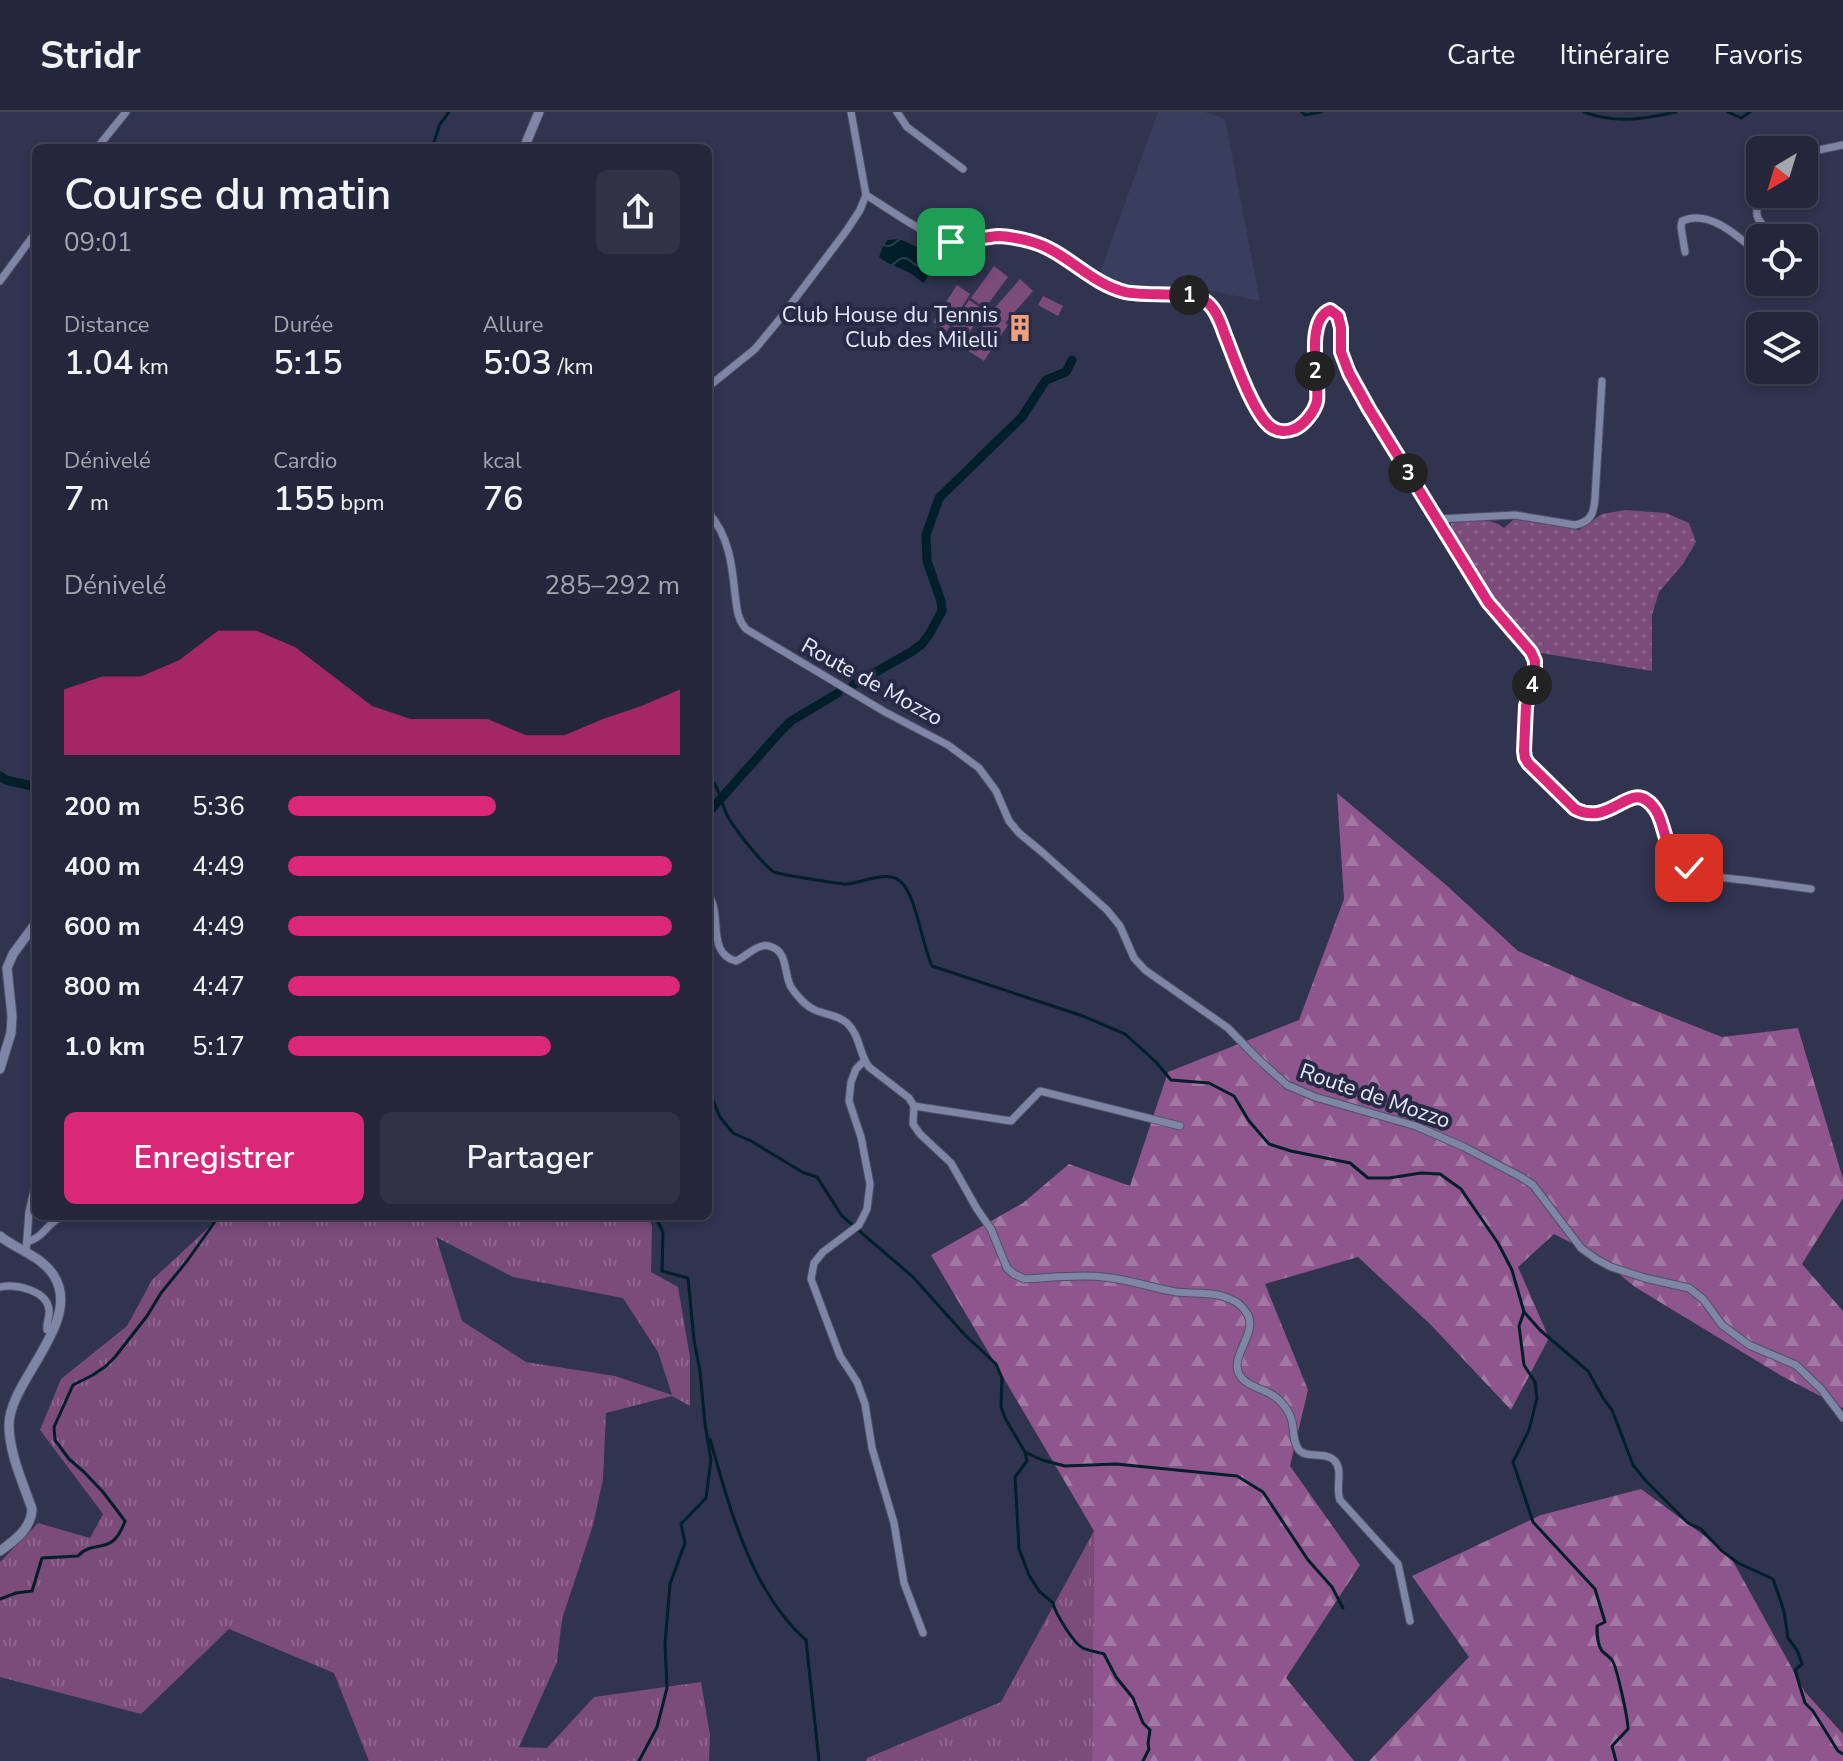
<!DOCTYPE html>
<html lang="fr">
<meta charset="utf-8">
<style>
:root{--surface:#24273b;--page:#303346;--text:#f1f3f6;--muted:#a3a5af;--line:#414455;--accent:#db2777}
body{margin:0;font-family:"Nunito Sans",sans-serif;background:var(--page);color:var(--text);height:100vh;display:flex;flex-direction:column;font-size:30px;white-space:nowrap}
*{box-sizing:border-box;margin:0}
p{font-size:26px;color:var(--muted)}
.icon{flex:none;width:44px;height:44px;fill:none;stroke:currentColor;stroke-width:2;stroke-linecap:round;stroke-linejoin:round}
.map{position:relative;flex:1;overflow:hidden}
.drawer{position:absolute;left:32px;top:32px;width:680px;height:1076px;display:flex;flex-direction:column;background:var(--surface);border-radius:12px;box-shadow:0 4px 12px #0003,0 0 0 2px var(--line)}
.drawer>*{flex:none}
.needle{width:52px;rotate:218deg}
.tools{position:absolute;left:1746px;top:24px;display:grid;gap:16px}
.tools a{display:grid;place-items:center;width:72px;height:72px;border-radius:12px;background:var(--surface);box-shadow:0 4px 12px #0003,0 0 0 2px var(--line);font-size:40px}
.pin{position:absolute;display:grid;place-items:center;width:68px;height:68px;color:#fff;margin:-34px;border-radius:16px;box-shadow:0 4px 12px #0006}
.km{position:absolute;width:40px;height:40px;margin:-20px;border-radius:50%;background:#222;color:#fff;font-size:22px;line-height:40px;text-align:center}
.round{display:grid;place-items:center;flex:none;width:84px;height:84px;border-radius:12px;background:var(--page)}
.headline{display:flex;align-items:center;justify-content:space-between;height:136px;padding:0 32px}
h1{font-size:44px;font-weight:600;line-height:60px}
.figures{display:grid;grid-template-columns:repeat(3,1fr);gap:12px;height:136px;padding:8px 32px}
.figures div{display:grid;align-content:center}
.figures b{font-size:34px;font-weight:600}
.figures small{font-size:22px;font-weight:400}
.figures p{font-size:22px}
.chart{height:224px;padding:16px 32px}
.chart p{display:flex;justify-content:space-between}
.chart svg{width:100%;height:144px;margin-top:8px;fill:var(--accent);opacity:.7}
.cta{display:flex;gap:16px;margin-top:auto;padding:16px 32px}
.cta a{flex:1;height:92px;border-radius:12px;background:var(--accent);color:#fff;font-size:32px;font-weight:600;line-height:92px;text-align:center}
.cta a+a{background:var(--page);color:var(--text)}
ul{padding:0 32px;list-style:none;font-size:26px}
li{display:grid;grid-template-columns:128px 96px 1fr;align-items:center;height:60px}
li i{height:20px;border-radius:10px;background:var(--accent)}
header{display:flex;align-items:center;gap:48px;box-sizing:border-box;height:112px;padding:0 40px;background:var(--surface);border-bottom:2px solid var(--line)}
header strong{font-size:38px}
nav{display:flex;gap:44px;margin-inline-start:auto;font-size:28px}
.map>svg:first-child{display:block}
</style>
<header>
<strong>Stridr</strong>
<nav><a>Carte</a><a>Itinéraire</a><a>Favoris</a></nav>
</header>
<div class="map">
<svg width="1843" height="1649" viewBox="0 0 1843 1649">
<defs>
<pattern id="grass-tufts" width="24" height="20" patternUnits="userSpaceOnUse" patternTransform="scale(2)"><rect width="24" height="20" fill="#7b4b7a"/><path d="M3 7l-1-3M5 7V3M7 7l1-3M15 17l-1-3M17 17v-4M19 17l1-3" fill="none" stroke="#8e658e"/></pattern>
<pattern id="forest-firs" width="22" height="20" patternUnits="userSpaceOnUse" patternTransform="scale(2)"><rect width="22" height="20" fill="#8e568d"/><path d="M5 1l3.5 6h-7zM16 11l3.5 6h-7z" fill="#a377a4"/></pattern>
<pattern id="park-dots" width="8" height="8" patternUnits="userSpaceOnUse" patternTransform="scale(2)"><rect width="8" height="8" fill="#7b4b7a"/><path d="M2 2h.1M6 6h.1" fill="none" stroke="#8e658e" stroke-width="1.8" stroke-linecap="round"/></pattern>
<pattern id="water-waves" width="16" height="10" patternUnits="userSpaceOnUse" patternTransform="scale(2)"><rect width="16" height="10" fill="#001f2a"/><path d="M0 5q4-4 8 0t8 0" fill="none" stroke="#25404a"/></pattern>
</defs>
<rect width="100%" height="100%" fill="#30344f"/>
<path fill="#393e5e" d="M1158,0H1205L1225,7L1260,189L1193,175L1120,174L1099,163Z"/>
<g fill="url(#grass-tufts)" fill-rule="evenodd">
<path d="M221,1104H648L652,1114L651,1160L678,1175L690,1245V1294L672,1284L606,1301L603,1367L593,1413L562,1507L557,1550L519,1635L547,1636L594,1585L701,1570L710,1623L709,1649H369L334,1561L229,1517L141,1602L0,1565V1450L38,1411L90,1426L103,1402L40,1318L61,1267L127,1214L152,1168ZM436,1125L513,1165L623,1186L658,1240L672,1283L615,1264L526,1250L462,1209Z"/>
<path d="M1094,1419L1092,1649H866L867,1646L1001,1590Z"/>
</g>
<g fill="url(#forest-firs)">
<path d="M1337,681L1445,772L1518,839L1626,887L1722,925L1798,916L1843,1067V1086L1802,1152L1843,1199V1296L1780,1263L1635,1175L1597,1144L1554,1122L1518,1155L1549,1226L1511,1298L1431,1213L1358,1145L1265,1172L1308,1278L1290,1354L1360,1453L1286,1566L1354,1649H1092L1094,1419L931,1143L1023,1091L1069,1052L1130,1074L1168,960L1299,908L1344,787Z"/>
<path d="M1641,1377L1729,1442L1805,1580L1843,1622V1649H1369L1469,1545L1412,1464L1541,1403Z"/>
</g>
<path fill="url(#park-dots)" d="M1625,398L1666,401L1689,411L1696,430L1683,452L1659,480L1652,503V559L1534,540C1506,507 1478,474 1459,435C1455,427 1451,420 1451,411C1469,410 1489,404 1504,416L1514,407L1579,418L1602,402Z"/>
<g fill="#7b4b7a">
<path d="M994,154L1008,165L985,196L971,186Z"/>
<path d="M1020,167L1033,179L1005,211L1008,213L984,249L967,238L991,202L1004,210L992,199Z"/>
<path d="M957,173L970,182L947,219L933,210Z"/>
<path d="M1043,184L1063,194L1058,204L1038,193Z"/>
<path d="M969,188L984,198L962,232L947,223Z"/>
</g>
<path fill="url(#water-waves)" d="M899,127L934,142C938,153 929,161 924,171C917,167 913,162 906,159C896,154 888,152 879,145L883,134L888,128Z"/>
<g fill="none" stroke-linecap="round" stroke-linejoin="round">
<g stroke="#001f2a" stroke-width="3">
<path d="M1302,0L1305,3L1321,0"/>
<path d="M1584,0C1617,12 1643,7 1676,0"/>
<path d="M1728,0L1741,6L1750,0"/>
<path d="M432,36L440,12L449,0"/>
<path d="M708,665C719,673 721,690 727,703C733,715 762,752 774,760C777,762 840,772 846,772C864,771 891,755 904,773C917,791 922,831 932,854L1083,904L1125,922L1156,950L1171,968L1209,971L1234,984L1249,1009L1269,1032L1291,1039L1350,1051L1368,1066H1389L1421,1061L1440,1062L1461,1077L1498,1131L1512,1158L1524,1200L1519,1214L1524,1253L1535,1270L1537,1286L1529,1318L1513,1350L1533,1410L1595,1477L1605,1510L1597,1514C1597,1522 1597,1532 1602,1539C1605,1542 1609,1544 1612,1548C1617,1555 1628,1607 1628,1617L1612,1634L1616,1649"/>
<path d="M708,977L720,1005L733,1021L751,1029L804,1061L817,1065L842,1104L913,1165L964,1222L996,1252L1002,1266L1001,1295L1005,1306L1025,1340L1027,1349L1015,1365L1019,1437L1029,1463L1039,1479L1053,1491C1055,1501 1074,1532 1083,1536C1089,1539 1098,1540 1104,1542L1116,1565L1133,1586L1143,1611L1150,1618L1148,1632L1149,1637L1143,1649"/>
<path d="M1524,1200L1540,1218L1588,1259L1603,1286L1612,1298L1633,1353L1646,1369L1688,1411L1701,1417L1721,1438L1738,1451L1773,1467L1784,1499L1788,1526L1797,1538L1802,1552L1795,1558L1805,1591L1813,1599L1838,1639L1843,1642"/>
<path d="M710,1327C729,1394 751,1480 806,1528L819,1649"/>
<path d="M1027,1341L1042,1348L1065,1354L1116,1352L1237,1364L1263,1380L1308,1448L1332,1475L1343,1496"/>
<path d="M0,1487L16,1481L32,1479L42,1446L78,1444C94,1426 112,1446 125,1409L103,1380L84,1360L69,1347L55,1328L54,1315L73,1273L93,1263L106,1254L115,1245L147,1204L161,1181L187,1149L219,1104"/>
<path d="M639,1649L657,1615L667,1576L665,1532L670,1472L685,1431L681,1412L706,1386L711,1348L705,1312L700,1259L694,1228L688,1166L662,1159L663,1120L655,1104"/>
</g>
<g stroke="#001f2a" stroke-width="9">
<path d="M853,573L911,540L922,532L930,521L942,499L941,489L927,449L926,423L939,386L1022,305L1046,268L1066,260L1072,248"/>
<path d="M0,664L6,668L36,675"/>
<path d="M708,701L780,620L791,609L838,581"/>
</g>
<g stroke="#4e5168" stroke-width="9">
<g id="minor">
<path d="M897,0L907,15L963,57"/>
<path d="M97,36L126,0"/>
<path d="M1804,41L1843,33"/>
<path d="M1760,82C1753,108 1757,106 1774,126"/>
<path d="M866,83C886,95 930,127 951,130C961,132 971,128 981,126C999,123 1017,125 1035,131C1068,141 1092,171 1125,180C1138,183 1154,184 1168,184C1180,184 1192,181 1203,187C1231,204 1247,318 1282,319C1298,319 1314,304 1317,289C1320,268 1304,208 1330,198L1338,204L1341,216V240L1349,261L1369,297L1488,490L1531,540L1535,549V559L1526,594L1524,639L1525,646L1528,651L1575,697C1607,713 1624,677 1644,686C1664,695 1662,724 1672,740C1676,747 1683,753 1690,757C1706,765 1726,766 1744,768C1766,771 1789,774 1811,777"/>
<path d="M1685,140L1681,115L1682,109C1710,96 1741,127 1760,143"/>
<path d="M0,169L36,120"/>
<path d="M708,275L755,237L779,208L847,118L860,98L866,83L851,0"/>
<path d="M708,400C729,424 732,452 735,482C737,496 737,507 746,517L885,600L948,633L979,656L996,679L1009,709L1019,721L1042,740L1107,798L1120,814L1134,846L1145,858L1228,916L1256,945L1287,973L1315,985L1416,1014L1464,1035L1521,1065L1533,1073L1581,1136L1596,1147L1611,1155L1645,1166L1689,1176L1703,1187L1722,1213L1749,1233L1796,1253L1821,1277L1843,1306"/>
<path d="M1438,407L1515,403L1575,413C1591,410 1594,401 1595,386L1602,269"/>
<path d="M708,781C710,785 712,789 713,793C719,813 710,842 736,849C746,845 757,831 769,834C789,839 783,861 791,875C796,883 805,893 813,897C824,903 837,902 847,911C860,923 859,942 869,955L909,986L914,994L913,1012L920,1022L951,1051L977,1097L991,1117L1007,1156L1014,1162L1024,1167C1050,1166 1078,1162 1103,1165C1128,1167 1152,1176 1176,1180C1194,1182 1213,1179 1230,1187C1238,1190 1244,1196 1248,1203C1257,1222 1230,1244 1239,1262C1246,1276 1269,1277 1279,1288C1285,1294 1290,1301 1292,1309C1294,1318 1293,1331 1299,1338C1307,1347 1324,1339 1334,1348C1344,1358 1335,1375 1340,1388L1398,1452L1410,1509"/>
<path d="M864,949L856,957L851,970L849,989L861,1025L870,1072L867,1097L859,1113L823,1140L814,1151L811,1167L840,1244L857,1270L865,1292L872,1336L894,1411L904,1471L923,1521"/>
<path d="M914,994L1011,1009L1040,979L1180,1014"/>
<path d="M27,1130C45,1125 47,1110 63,1104"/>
<path d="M26,1140L29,1100L36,1070"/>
<path d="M0,1175C16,1172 47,1178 49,1198C50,1205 46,1210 47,1218L53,1220"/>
</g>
</g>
<g stroke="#4e5168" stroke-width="11">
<g id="tertiary">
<path d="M524,36L539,0"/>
<path d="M0,957L11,921L12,904L7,856L13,842L36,811"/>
<path d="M0,1124C17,1138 42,1144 54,1164C83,1210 9,1269 9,1313C9,1341 23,1371 32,1397C31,1417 15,1428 0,1439"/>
</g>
</g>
<use href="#minor" stroke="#7f85a4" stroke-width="7"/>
<use href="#tertiary" stroke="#7f85a4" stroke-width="9"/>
</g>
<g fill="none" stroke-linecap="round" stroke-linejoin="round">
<g stroke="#fff" stroke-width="16">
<path id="route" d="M951,130C967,130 983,125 999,124C1008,124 1020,127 1029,129C1065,138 1089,171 1125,180C1147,185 1194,178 1208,191C1217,199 1221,212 1225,223C1234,245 1253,302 1271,315C1278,320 1287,320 1294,317C1304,313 1315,299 1317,289C1320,268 1304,209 1330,198L1338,204L1341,216V240L1349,261L1369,297L1488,490L1531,540L1535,549V559L1526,594L1524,639L1525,646L1528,651L1575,697C1608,714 1627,675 1646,688C1663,699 1662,722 1671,739C1675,746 1682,751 1689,756"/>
</g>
<use href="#route" stroke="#db2777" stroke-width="10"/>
</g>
<defs>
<g id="building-bare" transform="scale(2.16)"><path d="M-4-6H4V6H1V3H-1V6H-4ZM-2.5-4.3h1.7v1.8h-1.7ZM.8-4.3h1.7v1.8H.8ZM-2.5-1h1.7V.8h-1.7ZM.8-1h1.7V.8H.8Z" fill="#f2a17e" stroke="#262a44" stroke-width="2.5" paint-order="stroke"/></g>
</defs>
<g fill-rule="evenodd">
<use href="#building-bare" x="1020" y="216"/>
</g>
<g text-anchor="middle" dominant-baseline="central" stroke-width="8" stroke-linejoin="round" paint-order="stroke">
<g font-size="22" fill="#e7eafc" stroke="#262a44" text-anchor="end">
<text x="998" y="203">Club House du Tennis<tspan x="998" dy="25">Club des Milelli</tspan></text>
</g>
<g font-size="22" fill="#e7eafc" stroke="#262a44">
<text transform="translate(872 570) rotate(29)">Route de Mozzo</text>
<text transform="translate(1375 984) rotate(19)">Route de Mozzo</text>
</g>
</g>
</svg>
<div class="tools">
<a><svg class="needle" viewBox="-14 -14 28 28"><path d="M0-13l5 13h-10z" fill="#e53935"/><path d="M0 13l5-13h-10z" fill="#a3a5af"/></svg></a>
<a><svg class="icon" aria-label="locate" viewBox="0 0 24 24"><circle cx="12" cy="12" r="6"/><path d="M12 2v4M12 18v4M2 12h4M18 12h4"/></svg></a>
<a><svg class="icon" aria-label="layers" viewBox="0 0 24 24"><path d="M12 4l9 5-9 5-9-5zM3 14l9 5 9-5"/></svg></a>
</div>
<div class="pin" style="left:951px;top:130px;background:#1e9e55"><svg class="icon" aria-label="arrive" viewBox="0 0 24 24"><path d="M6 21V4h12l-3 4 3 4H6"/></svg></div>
<div class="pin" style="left:1689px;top:756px;background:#d93025"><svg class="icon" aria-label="check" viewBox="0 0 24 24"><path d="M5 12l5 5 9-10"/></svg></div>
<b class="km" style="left:1189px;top:183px">1</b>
<b class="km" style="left:1315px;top:259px">2</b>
<b class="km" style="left:1408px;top:361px">3</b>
<b class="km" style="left:1532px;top:573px">4</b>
<section class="drawer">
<div class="headline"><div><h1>Course du matin</h1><p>09:01</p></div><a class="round"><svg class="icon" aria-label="share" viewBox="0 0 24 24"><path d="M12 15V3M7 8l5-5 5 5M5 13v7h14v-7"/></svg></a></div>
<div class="figures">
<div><p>Distance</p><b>1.04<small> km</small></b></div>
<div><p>Durée</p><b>5:15</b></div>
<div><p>Allure</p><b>5:03<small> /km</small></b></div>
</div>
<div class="figures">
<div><p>Dénivelé</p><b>7<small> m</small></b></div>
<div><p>Cardio</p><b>155<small> bpm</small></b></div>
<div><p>kcal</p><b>76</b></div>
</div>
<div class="chart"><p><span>Dénivelé</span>285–292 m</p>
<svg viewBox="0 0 160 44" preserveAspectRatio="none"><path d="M0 44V24L10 20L20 20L30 15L40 6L50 6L60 11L70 20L80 29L90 33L100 33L110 33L120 38L130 38L140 33L150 29L160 24V44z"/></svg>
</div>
<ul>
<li><b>200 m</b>5:36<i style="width:53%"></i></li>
<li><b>400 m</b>4:49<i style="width:98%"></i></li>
<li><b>600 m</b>4:49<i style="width:98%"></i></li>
<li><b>800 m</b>4:47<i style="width:100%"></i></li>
<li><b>1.0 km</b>5:17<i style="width:67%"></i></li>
</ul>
<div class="cta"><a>Enregistrer</a><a>Partager</a></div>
</section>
</div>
